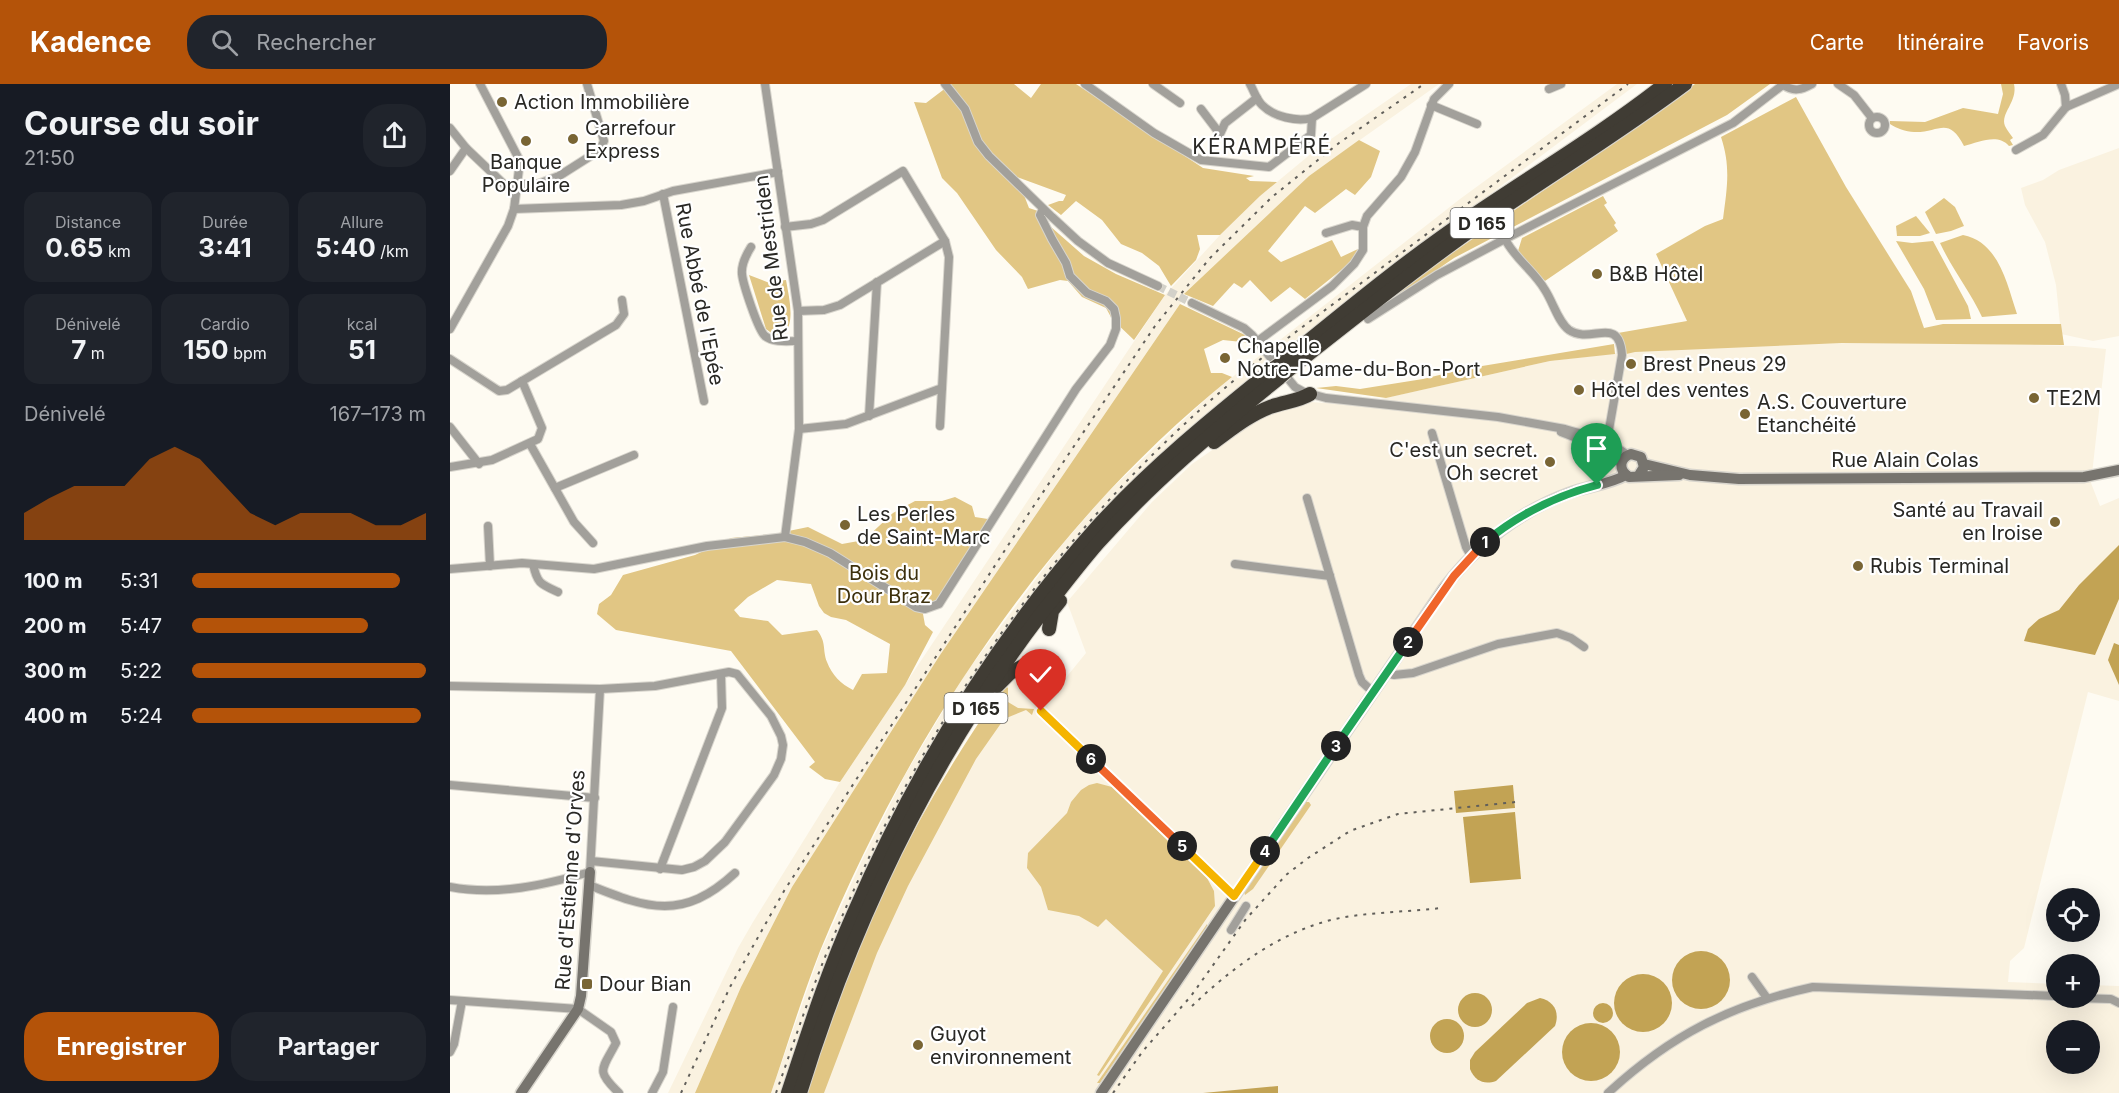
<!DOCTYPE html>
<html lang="fr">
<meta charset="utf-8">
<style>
:root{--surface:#171b24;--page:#20242c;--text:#f1f3f6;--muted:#9ea1a6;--accent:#b45309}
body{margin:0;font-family:Inter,sans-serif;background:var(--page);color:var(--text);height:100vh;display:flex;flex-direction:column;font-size:22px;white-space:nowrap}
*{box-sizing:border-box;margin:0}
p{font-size:20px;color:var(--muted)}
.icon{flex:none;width:33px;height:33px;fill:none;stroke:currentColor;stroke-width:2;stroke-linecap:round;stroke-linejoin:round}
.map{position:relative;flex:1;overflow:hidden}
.panel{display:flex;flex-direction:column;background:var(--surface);width:450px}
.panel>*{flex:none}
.buttons{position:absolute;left:1596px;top:804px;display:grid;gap:12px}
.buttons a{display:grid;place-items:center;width:54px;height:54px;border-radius:50%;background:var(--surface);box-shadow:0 6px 24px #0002;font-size:30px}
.pin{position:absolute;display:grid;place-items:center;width:51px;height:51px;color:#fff;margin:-62px -26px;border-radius:50% 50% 50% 0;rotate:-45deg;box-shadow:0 0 6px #0007}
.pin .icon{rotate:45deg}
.km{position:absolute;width:30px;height:30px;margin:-15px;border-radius:50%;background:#222;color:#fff;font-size:16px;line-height:30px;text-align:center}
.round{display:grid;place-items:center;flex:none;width:63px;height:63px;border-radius:24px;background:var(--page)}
.head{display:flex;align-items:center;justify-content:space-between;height:102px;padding:0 24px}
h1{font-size:33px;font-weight:700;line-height:45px}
.figures{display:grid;grid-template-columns:repeat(3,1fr);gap:9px;height:102px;padding:6px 24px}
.figures div{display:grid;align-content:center;border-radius:15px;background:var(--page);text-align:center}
.figures b{font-size:26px;font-weight:700}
.figures small{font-size:16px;font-weight:400}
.figures p{font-size:16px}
.chart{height:168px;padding:12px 24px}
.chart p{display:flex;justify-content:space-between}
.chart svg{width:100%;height:108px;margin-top:6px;fill:var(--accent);opacity:.7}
.action{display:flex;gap:12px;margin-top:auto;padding:12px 24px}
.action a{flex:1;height:69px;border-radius:24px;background:var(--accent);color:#fff;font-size:24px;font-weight:700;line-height:69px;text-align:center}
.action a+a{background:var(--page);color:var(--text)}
ul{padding:0 24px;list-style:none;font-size:20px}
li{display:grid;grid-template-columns:96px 72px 1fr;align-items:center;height:45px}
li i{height:15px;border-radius:8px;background:var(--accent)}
header{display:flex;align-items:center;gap:36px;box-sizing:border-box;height:84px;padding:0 30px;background:var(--accent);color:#fff}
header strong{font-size:28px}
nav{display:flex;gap:33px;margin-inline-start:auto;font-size:21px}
.search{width:420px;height:54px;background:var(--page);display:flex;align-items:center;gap:15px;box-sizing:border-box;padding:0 21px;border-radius:24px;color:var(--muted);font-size:22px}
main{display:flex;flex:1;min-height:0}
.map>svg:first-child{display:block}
</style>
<header>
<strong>Kadence</strong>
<div class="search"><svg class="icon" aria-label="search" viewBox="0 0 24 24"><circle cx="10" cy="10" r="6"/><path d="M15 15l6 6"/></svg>Rechercher</div>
<nav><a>Carte</a><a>Itinéraire</a><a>Favoris</a></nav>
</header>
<main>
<section class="panel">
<div class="head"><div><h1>Course du soir</h1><p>21:50</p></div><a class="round"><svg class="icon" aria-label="share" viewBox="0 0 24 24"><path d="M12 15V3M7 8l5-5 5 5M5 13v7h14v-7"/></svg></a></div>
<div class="figures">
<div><p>Distance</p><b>0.65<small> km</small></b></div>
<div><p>Durée</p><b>3:41</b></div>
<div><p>Allure</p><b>5:40<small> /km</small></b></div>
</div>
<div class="figures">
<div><p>Dénivelé</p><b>7<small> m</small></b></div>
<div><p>Cardio</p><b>150<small> bpm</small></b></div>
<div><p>kcal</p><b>51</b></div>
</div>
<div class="chart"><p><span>Dénivelé</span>167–173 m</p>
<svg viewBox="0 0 160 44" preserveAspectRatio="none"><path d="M0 44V33L10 27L20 22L30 22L40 22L50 11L60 6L70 11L80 22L90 33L100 38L110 33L120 33L130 33L140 38L150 38L160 33V44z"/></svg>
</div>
<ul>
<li><b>100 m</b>5:31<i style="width:89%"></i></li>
<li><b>200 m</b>5:47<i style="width:75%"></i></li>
<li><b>300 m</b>5:22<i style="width:100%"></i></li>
<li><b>400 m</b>5:24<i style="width:98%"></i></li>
</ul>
<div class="action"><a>Enregistrer</a><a>Partager</a></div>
</section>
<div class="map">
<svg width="1669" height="1009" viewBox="0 0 1669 1009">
<rect width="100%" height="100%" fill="#fefbf2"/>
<g fill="#faf2e0" fill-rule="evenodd">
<path d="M961,0H989L859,92L734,210L730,220L490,571L342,803L291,903L245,1009H218L288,864L303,838L390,698L715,211L770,151L810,112L868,64Z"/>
<path d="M1167,0H1187L826,271L714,367L667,414L586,508L356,936L330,1009H321L370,869L413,774L455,691L515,590L610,463L656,410L762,309L1010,115Z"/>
<path d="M1669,64V252L1643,257L1611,250L1606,201L1595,158L1575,121L1571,104L1593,96L1609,86Z"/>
<path d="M1453,258L1624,262L1656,265L1641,399L1650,422L1669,414V617L1638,608L1574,864L1560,877L1558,898L1606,900V914H1640V901L1669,902V1009H361L413,845L559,595L605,607L636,569L617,518L702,418L742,380L807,335L837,322L860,318L904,321L1100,277L1176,268L1345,260ZM1606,946H1640V980H1606Z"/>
</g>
<g fill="#e1c684" fill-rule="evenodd">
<path d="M501,0H564L581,14L591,0H626L753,84L804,92L796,94L800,97L827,98L810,112L770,151H747L750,165L746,176L721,202L709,182L692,169L671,160L652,136L626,117L611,131L598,121L609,117H613L616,111L567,93L579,124L591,128L601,143L634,172L666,190L715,211L684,256L662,235L656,224L632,213L618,197L610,196L578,205L572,193L546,166L507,109L492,94L464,18L476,19Z"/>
<path d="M1245,0H1320L1277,31L1004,174L943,216L941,213C1041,139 1146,74 1245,0Z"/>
<path d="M1551,0H1564C1568,18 1550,29 1555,42C1557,46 1561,51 1563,54L1560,56L1563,61L1559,62C1548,49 1529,58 1514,62C1498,31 1489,49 1464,48C1456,48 1446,44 1440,40V37L1475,38L1513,24L1548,30L1553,10Z"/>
<path d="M1346,13L1396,103L1461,207L1474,244L1493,240H1611L1614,261L1392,259L1185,268L1172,271L1162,250L1237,237L1206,170L1255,142L1273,135C1277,104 1281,83 1271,53Z"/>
<path d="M909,56L930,67L921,93L905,111L896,105L865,129L855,122L818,167L831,178L882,156L891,173L908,165L900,179L855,215L840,203L821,218L800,196L792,204L784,199L763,222L734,210L859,92Z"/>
<path d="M1153,112L1157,119L1154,121L1166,139L1164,141L1168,147L1095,197L1068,167L1072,154Z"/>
<path d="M1494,114L1505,123L1514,142L1501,147L1486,150L1475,128Z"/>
<path d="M1466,132L1480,149L1470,152H1447L1446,142Z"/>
<path d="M1513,151C1549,158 1557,200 1567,230L1532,233C1520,207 1502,185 1490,159Z"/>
<path d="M1446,157L1462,159L1483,157L1518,222L1521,235L1486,236L1474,205Z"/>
<path d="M299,191L317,198L336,196C339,214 345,235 335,250L324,251L316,245Z"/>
<path d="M730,220L795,251L801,259L773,256L754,265L761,289H772L782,293C597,441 460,649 370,867C352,913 337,962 321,1009H245L291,903L342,803L490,571Z"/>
<path d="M1164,260L1165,270L1100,277L936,314L866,304L886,302L910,305L973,295L1014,285Z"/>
<path d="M505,413L522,422L525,433L538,435L489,515L473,530L475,541L483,548L455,601L390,698L375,695L359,683L365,678L281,567L166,546L147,530L149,520L161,511L173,491L245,471L281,454L324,450L358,443L392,460L414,456L443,429L465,417H492ZM327,496L361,500L369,522L374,529L381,533L396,536L440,560L437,589L412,590L403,606C391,600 382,591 377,578C372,565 377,559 367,546L332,551L318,537L290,533L284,526L298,513Z"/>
<path d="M555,601L558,604V618L568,624L584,625L582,631L576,626L554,635L526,675L458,802L427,869L374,1009H356C400,863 466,725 555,601Z"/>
<path d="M647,699L662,703L757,794L764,807L765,822L649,992L647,991L713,887L656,835L648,843L629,832L598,826L591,803L577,784L578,769L617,729L621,718L631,706L639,701Z"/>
<path d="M856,718H859L861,721L803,805L795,811L794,808Z"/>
<path d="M757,840V844L650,999H647Z"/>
</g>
<g fill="#c2a354">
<path d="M1669,461V515L1645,571L1574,557L1578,545L1589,535L1609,526L1629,501Z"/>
<path d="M1664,559L1669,561V601L1658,576Z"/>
<path d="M1063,701L1065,724L1006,729L1004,707Z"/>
<path d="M1065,728L1071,795L1020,799L1013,733Z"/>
<circle cx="1251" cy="896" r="29"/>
<circle cx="1193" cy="919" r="29"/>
<circle cx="1025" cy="926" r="17"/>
<path d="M1090,914C1104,917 1110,928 1105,942L1046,997C1034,1001 1025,997 1020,985V976L1025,968L1077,919Z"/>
<circle cx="1153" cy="929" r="10"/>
<circle cx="997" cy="952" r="17"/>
<circle cx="1141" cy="968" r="29"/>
<path d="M828,1002V1009H753Z"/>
</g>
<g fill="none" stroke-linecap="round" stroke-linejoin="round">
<path stroke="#d3d1c9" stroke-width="8" stroke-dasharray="8 4" stroke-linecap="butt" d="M708,202L742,219"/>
<g stroke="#d8d5cd" stroke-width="10">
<g id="street">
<path d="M315,0L348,227L349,345L335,453"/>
<path d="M495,0L515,25L528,58L539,72L602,133L628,157L658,179L708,202"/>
<path d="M635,0L704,49L751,76L819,83L861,51L862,34"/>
<path d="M703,0L730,19"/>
<path d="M800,0C804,7 806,15 812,21C824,33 847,38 862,34L916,0"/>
<path d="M1388,0L1404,11L1422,34"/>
<path d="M1611,0L1615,11L1616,23"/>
<path d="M1333,1C1344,8 1351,6 1362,0"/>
<path d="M1099,5L1111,0"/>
<path d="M981,21L1027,40"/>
<path d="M751,25L770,50L775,39L807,14"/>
<circle cx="1427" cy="41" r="8"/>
<path d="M0,44L16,64L58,104L65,108"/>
<path d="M1566,66L1593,51L1616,23L1669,0"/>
<path d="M0,87L16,64"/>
<path d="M66,100H88L109,92L150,66L154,57L137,0"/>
<path d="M213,110L254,317"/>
<path d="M64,125L171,121L194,117L223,107L328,88"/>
<path d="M335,143L361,140L373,136L453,87L495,157L499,173L490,342"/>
<path d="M876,149L902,141L913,143"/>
<path d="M1055,155C1065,175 1084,187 1095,206C1103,218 1108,238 1119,246C1141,261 1169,230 1172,271L1157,357"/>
<path d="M301,163C296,171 291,180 292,190C293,200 308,246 315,252C324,259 338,257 348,257"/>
<path d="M742,219L794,244L802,251L845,303L854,308L876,314L1048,333L1115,345L1157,357L1178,371"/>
<path d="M348,227L374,226L390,221L495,157"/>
<path d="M918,235L987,191L1055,155L1283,39L1334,0"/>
<path d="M0,245L58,142L64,125L70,77L30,0"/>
<path d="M808,257L882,202L904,180L913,166V143L917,132L951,93L965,68L984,15L999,0"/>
<path d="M0,275L49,307L57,306L166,241L174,230L172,216"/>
<path d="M419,332L427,198"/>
<path d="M0,343L29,380"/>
<path d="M349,345L396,340L492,304"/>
<path d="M1111,348L1152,364L1171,380"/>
<path d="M982,349L1016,463L1021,472"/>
<path d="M80,360L124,438L143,459"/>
<path d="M0,383L42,376L88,355L92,344L72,297"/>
<path d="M105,404L184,371"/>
<path d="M857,414L909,591L912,598L923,608"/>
<path d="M38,442L40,482"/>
<path d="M83,480C87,499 90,500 108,508"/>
<path d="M785,480L880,492"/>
<path d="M0,485L72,479L144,485L257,462L335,453L355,458L380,469L466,523L475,525L489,520L626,305L660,261L666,245V234L664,225L656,217L637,209L620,192L616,179L602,155L590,131L593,125"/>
<path d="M936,589L944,591L963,589L1048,560L1107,549L1121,554L1134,563"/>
<path d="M0,602L150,605L205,602L279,588L287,590L321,632L331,652L333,661L331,675L324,691L275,758L255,777L244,783L232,786L141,777"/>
<path d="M591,627L785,812"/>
<path d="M0,701L145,714"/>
<path d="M210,785L272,624L271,590"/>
<path d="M139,801C198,825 233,837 285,789"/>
<path d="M0,803C48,812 94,801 140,788L150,605"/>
<path d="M781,846L796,822"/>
<path d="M1302,893L1317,914"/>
<path d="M1627,914L1661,915L1669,919"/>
<path d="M0,916L128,925L161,948L166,959C152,986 145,986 169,1009"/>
<path d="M0,968L4,960L12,917"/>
<path d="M202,1009L213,988L223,923"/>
<path d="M1158,1009C1221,951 1280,921 1363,903L1606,912"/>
</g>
</g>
<g stroke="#d8d5cd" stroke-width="13">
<g id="secondary">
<path d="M1194,380L1240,391L1289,395L1634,393L1669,386"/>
<path d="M1189,391L1194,383L1191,373L1181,370C1169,374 1168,386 1179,393L1229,391"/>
<path d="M71,1009L128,925L131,912L140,788"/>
<path d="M651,1009L994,504C1027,461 1068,428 1119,409C1138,402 1158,401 1176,391"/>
</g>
</g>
<g stroke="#d8d5cd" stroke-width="16">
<g id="highway">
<path d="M830,280C893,229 955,177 1022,132C1087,88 1154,48 1215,0"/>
<path d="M836,288C898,239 960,189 1024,144C1094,95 1167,51 1235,0"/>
<path d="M764,358C782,345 799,331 820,323C833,318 849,317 860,310"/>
<path d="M599,545L602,527L610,517"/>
<path d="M547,602L560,589L575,581"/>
<path d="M338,1009C358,949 377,889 403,831C464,690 546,556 648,442C701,384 762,334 823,285"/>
<path d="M350,1009C403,837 482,673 591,530C610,506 628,482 648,459C703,398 765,346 829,294"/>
</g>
</g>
<use href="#street" stroke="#a2a09b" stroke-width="8"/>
<use href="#secondary" stroke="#77746e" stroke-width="10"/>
<use href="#highway" stroke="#403c34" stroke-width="14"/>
<g stroke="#615f5a" stroke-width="2" stroke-dasharray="3 6" stroke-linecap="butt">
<path d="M742,922C782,884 829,848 885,835C919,828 956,828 991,824"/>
<path d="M231,1009L280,903L334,807L579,429L705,242L760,174L822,113L889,59L974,0"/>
<path d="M326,1009C344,958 361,906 382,856C464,659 583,479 741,334C797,282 861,237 922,191C1007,127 1093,64 1178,0"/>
<path d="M663,1009L693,967L741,912L796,835L836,791L858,774L900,747L948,730L1066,718"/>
</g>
<g stroke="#d8d5cd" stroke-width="16" stroke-linecap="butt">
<g id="highway-bridge">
<path d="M823,285L830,280"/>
<path d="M829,294L836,288"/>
</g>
</g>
<use href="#highway-bridge" stroke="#403c34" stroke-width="14"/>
</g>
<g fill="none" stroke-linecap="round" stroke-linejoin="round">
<g stroke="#fff" stroke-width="12">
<path id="split-1" d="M1035,458C1069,430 1105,412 1147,401"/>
</g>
<g stroke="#fff" stroke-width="12">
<path id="split-2" d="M958,558L1004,492L1035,458"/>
</g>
<g stroke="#fff" stroke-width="12">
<path id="split-3" d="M886,662L958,558"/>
</g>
<g stroke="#fff" stroke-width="12">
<path id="split-4" d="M815,767L886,662"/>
</g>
<g stroke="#fff" stroke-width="12">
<path id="split-5" d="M732,762L784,812L815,767"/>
</g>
<g stroke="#fff" stroke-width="12">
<path id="split-6" d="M641,675L732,762"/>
</g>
<g stroke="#fff" stroke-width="12">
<path id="split-7" d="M591,627L641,675"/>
</g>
<use href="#split-1" stroke="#22a559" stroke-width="8"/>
<use href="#split-2" stroke="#f0652b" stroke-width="8"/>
<use href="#split-3" stroke="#22a559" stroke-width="8"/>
<use href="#split-4" stroke="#22a559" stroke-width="8"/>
<use href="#split-5" stroke="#f5b400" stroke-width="8"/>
<use href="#split-6" stroke="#f0652b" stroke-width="8"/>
<use href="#split-7" stroke="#f5b400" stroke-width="8"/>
</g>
<g fill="#796534" stroke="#fff" stroke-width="2">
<circle cx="52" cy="18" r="6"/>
<circle cx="123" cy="55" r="6"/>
<circle cx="76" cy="57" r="6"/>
<circle cx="1147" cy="190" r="6"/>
<circle cx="775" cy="274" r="6"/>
<circle cx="1181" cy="280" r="6"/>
<circle cx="1129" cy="306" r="6"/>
<circle cx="1584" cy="314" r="6"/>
<circle cx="1295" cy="330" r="6"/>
<circle cx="1100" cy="378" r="6"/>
<circle cx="1605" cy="438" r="6"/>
<circle cx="395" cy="441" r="6"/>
<circle cx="1408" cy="482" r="6"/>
<rect x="131" y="894" width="12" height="12" rx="3"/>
<circle cx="468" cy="961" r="6"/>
</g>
<g text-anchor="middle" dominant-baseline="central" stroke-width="4.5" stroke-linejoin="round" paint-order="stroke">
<g fill="#fff" stroke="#696866" stroke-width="1.5">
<rect x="1000.5" y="124" width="63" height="30" rx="4.5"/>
<rect x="494.5" y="609" width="63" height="30" rx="4.5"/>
</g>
<g font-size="18" font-weight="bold" fill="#292824">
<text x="1032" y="139">D 165</text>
<text x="526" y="624">D 165</text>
</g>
<g font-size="20" fill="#292824" stroke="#fff" text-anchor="start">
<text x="64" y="18">Action Immobilière</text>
<text x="135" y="44">Carrefour<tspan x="135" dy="23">Express</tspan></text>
<text x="76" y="78" text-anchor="middle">Banque<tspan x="76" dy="23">Populaire</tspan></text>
<text x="1159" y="190">B&amp;B Hôtel</text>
<text x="787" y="262">Chapelle<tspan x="787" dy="23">Notre-Dame-du-Bon-Port</tspan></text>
<text x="1193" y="280">Brest Pneus 29</text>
<text x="1141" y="306">Hôtel des ventes</text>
<text x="1596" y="314">TE2M</text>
<text x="1307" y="318">A.S. Couverture<tspan x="1307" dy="23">Etanchéité</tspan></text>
<text x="1088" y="366" text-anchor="end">C'est un secret.<tspan x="1088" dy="23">Oh secret</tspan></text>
<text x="1593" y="426" text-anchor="end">Santé au Travail<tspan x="1593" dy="23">en Iroise</tspan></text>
<text x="407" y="430">Les Perles<tspan x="407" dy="23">de Saint-Marc</tspan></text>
<text x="1420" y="482">Rubis Terminal</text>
<text x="149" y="900">Dour Bian</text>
<text x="480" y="950">Guyot<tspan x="480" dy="23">environnement</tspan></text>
</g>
<g font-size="20" fill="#292824" stroke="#fff">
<text transform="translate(321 174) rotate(-97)">Rue de Mestriden</text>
<text transform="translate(250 210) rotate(79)">Rue Abbé de l'Epée</text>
<text x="1455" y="376">Rue Alain Colas</text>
<text transform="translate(120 796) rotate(-86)">Rue d'Estienne d'Orves</text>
</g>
<g font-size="20" fill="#3d300c" stroke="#fff">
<text x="434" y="489">Bois du<tspan x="434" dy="23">Dour Braz</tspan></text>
</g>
<g font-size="21" letter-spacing="1.5" fill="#292824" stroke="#fff">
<text x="812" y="62">KÉRAMPÉRÉ</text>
</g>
</g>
</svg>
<div class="buttons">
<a><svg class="icon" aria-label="locate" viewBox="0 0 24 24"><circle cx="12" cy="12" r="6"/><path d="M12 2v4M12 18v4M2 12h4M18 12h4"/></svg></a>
<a>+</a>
<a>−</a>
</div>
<div class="pin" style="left:1147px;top:401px;background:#1e9e55"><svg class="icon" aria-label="arrive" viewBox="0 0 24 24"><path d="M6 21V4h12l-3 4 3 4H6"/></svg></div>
<div class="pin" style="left:591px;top:627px;background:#d93025"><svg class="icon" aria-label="check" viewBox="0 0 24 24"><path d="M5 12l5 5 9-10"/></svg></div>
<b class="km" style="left:1035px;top:458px">1</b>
<b class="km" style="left:958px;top:558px">2</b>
<b class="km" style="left:886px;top:662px">3</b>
<b class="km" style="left:815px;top:767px">4</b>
<b class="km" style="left:732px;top:762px">5</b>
<b class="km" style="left:641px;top:675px">6</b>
</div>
</main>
